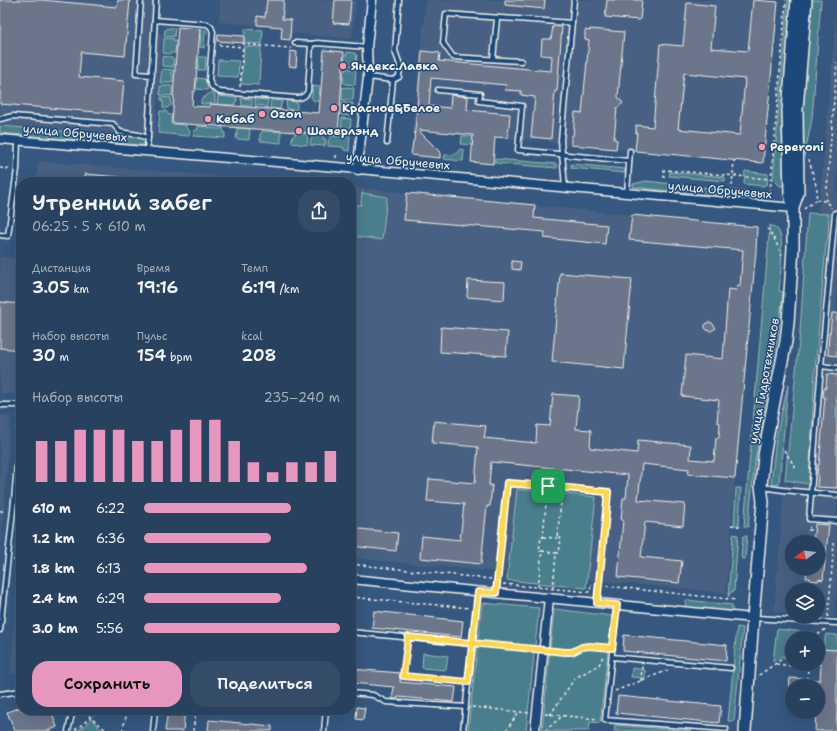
<!DOCTYPE html>
<html lang="ru">
<meta charset="utf-8">
<style>
:root{--surface:#28415f;--page:#344c68;--text:#f1f3f6;--muted:#a5afbd;--line:#445a74;--accent:#e797bd}
body{margin:0;font-family:"Shantell Sans",sans-serif;background:var(--page);color:var(--text);height:100vh;display:flex;flex-direction:column;font-size:15px;white-space:nowrap}
*{box-sizing:border-box;margin:0}
p{font-size:13px;color:var(--muted)}
.icon{flex:none;width:22px;height:22px;fill:none;stroke:currentColor;stroke-width:2;stroke-linecap:round;stroke-linejoin:round}
.map{position:relative;flex:1;overflow:hidden}
.panel{position:absolute;left:16px;top:177px;width:340px;height:538px;display:flex;flex-direction:column;background:var(--surface);border-radius:16px;box-shadow:0 4px 16px #0002,0 0 0 1px var(--line)}
.panel>*{flex:none}
.needle{width:26px;rotate:256deg}
.fabs{position:absolute;left:785px;top:535px;display:grid;gap:8px}
.fabs a{display:grid;place-items:center;width:40px;height:40px;border-radius:50%;background:var(--surface);box-shadow:0 4px 16px #0002,0 0 0 1px var(--line);font-size:20px}
.pin{position:absolute;display:grid;place-items:center;width:34px;height:34px;color:#fff;margin:-17px;border-radius:8px;box-shadow:0 2px 6px #0006}
.round{display:grid;place-items:center;flex:none;width:42px;height:42px;border-radius:16px;background:var(--page)}
.overview{display:flex;align-items:center;justify-content:space-between;height:68px;padding:0 16px}
h1{font-size:22px;font-weight:600;line-height:30px}
.figures{display:grid;grid-template-columns:repeat(3,1fr);gap:6px;height:68px;padding:4px 16px}
.figures div{display:grid;align-content:center}
.figures b{font-size:17px;font-weight:600}
.figures small{font-size:11px;font-weight:400}
.figures p{font-size:11px}
.chart{height:112px;padding:8px 16px}
.chart p{display:flex;justify-content:space-between}
.chart svg{width:100%;height:72px;margin-top:4px;stroke:var(--accent);stroke-width:6}
.primary-button{display:flex;gap:8px;margin-top:auto;padding:8px 16px}
.primary-button a{flex:1;height:46px;border-radius:16px;background:var(--accent);color:#111;font-size:16px;font-weight:600;line-height:46px;text-align:center}
.primary-button a+a{background:var(--page);color:var(--text)}
ul{padding:0 16px;list-style:none;font-size:13px}
li{display:grid;grid-template-columns:64px 48px 1fr;align-items:center;height:30px}
li i{height:10px;border-radius:5px;background:var(--accent)}
.map>svg:first-child{display:block}
</style>
<div class="map">
<svg width="837" height="731" viewBox="0 0 837 731">
<rect width="100%" height="100%" fill="#36577f"/>
<filter id="ink" filterUnits="userSpaceOnUse"><feTurbulence type="fractalNoise" baseFrequency=".025" numOctaves="2"/><feDisplacementMap in="SourceGraphic" scale="8" xChannelSelector="R" yChannelSelector="G"/><feConvolveMatrix kernelMatrix="1 2 1 2 8 2 1 2 1" color-interpolation-filters="sRGB"/></filter>
<g filter="url(#ink)">
<g fill="#466083" fill-rule="evenodd">
<path d="M0,0H160L158,30L159,33L162,35L155,136L0,125Z"/>
<path d="M220,0H356L352,39L291,33L290,40H281L282,30L280,27L219,22Z"/>
<path d="M426,0H762L778,2L763,163L549,143V139L534,138L533,141L412,130Z"/>
<path d="M837,6V588L834,617L818,616V590H792V613L774,612L784,485H794ZM792,542H818V568H792Z"/>
<path d="M38,161L290,182H36Z"/>
<path d="M351,187L407,193L757,227L756,251L735,478L726,593L588,580L587,589L506,581L507,573L351,558Z"/>
<path d="M0,257L21,259V395L0,393Z"/>
<path d="M0,415L11,417L0,558Z"/>
<path d="M18,564H21V674L11,673Z"/>
</g>
<g fill="#497e8c" stroke="#9eb8ba">
<path d="M788,0H793L782,132L786,171V186H780L773,179Z"/>
<path d="M812,0H821L812,119L805,153H801V136Z"/>
<path d="M169,28H175L174,37L164,36L165,30Z"/>
<path d="M201,29L206,30L208,33H205L204,48L200,47Z"/>
<path d="M245,29L263,30L262,44L244,43Z"/>
<path d="M164,38L174,39V41H176L175,53H172L170,54L163,53Z"/>
<path d="M244,46L261,47L259,85L241,84Z"/>
<path d="M347,52L354,53L357,55L356,66H347L346,64H344L345,56H346Z"/>
<path d="M162,56L170,57L174,59L173,67L162,66Z"/>
<path d="M199,57H206L205,70H198Z"/>
<path d="M218,60L239,61L238,77L217,76Z"/>
<path d="M162,69L174,70L173,72H172L171,74H173V82L171,81V83H160Z"/>
<path d="M347,69H356L355,85L346,84L343,82L344,70Z"/>
<path d="M197,78L205,79L208,89L207,90L196,89Z"/>
<path d="M160,86H172V96L160,95Z"/>
<path d="M312,86L320,87L319,101H314L311,97L312,95Z"/>
<path d="M346,87L354,88L353,100H342V88Z"/>
<path d="M211,92L215,95V104H201V100Z"/>
<path d="M218,96L237,98V101L235,102V105L217,104Z"/>
<path d="M161,97L171,98V105L167,108H163V101L161,100Z"/>
<path d="M241,98L252,99V106H242Z"/>
<path d="M255,99L268,100L267,108L265,107L264,106L257,105V107H255Z"/>
<path d="M271,100L282,101L280,109L270,108Z"/>
<path d="M286,101L297,102V110L287,109Z"/>
<path d="M342,103H353L352,116L341,115Z"/>
<path d="M160,111H166L169,115H172L171,124L186,125V128L190,131L189,136L158,133Z"/>
<path d="M342,118L351,119L349,151L344,150L343,147L328,146V141L330,139V136H339V131H341Z"/>
<path d="M0,126L139,137L146,141L142,145H139L0,133Z"/>
<path d="M198,126L209,127V128L219,129L220,128H223V130L225,132V138L193,136L194,131L198,129Z"/>
<path d="M237,128L250,129L249,140L236,139Z"/>
<path d="M262,131L281,132V143L260,141V134L262,133Z"/>
<path d="M295,133L307,134V137L308,139L307,145L292,143V137L295,135Z"/>
<path d="M313,135H323V139H326L325,146L310,145L311,139L313,137Z"/>
<path d="M462,136L489,138L488,146L461,144Z"/>
<path d="M460,149L464,150L463,161L444,159L445,155C451,155 456,155 460,149Z"/>
<path d="M495,159L557,164V168L495,163Z"/>
<path d="M571,164L625,169V173L571,168Z"/>
<path d="M745,171L768,174L767,184L763,186L744,184Z"/>
<path d="M670,172L725,177V181L669,176Z"/>
<path d="M646,181L747,192L766,197L765,201L633,187V184Z"/>
<path d="M362,193L387,197L382,240L352,236L355,205H361Z"/>
<path d="M808,213L829,214L828,238L826,245L815,371L809,484L785,480L800,331Z"/>
<path d="M770,225C772,226 776,227 778,230C785,238 780,279 779,291L783,292L778,336L755,460L748,527H745L744,525Z"/>
<path d="M788,385L779,485L771,484L776,438Z"/>
<path d="M736,488H741L739,525H734Z"/>
<path d="M517,489L596,497L586,588L507,580Z"/>
<path d="M733,534L738,535L734,591L731,592L728,597Z"/>
<path d="M743,536H747L745,559H742L741,556Z"/>
<path d="M686,600L732,605V612L685,607Z"/>
<path d="M482,603L539,608L526,731H468Z"/>
<path d="M554,609L612,616L600,723L590,722L589,731H542Z"/>
<path d="M737,627L743,628L734,721H728Z"/>
<path d="M777,629L814,633L813,636L810,638H792V650L775,661H773Z"/>
<path d="M826,634L837,635V650L823,649Z"/>
<path d="M423,653L448,656L446,670L422,668Z"/>
<path d="M632,668L645,670V678L631,677Z"/>
<path d="M92,719L102,731H78Z"/>
<path d="M615,725L692,731H614Z"/>
</g>
<g fill="#6c768b" stroke="#f4f1e8" fill-rule="evenodd">
<path d="M0,0H41L117,7L118,0H130L125,56L81,52L79,77L124,81L121,114L0,104Z"/>
<path d="M267,0H284L282,19L291,20L290,40L281,39L282,27L257,25V16L265,17Z"/>
<path d="M335,0H351L349,24L333,23Z"/>
<path d="M505,0H545L544,9L505,5Z"/>
<path d="M607,0H642L640,20L605,17Z"/>
<path d="M753,0L778,2L763,163L635,151L637,133H636V125L653,127L660,44L683,46L687,3L715,6L711,48L748,51ZM684,73L745,79L740,135L678,129Z"/>
<path d="M553,26L562,27L557,91H555L551,139L531,137L535,97L521,95V91L505,90L506,85L431,78L429,106L450,108L451,95L468,97L467,110L510,114L508,138L495,137L493,164L471,162L473,135L418,130L440,152V158L411,155L413,141H414L422,51L440,53L439,61L551,71L552,56L541,55L542,39H551Z"/>
<path d="M178,27L200,29L195,92H193L192,106L210,107V104L319,113L324,50L344,52L338,135L172,123L174,96H173Z"/>
<path d="M590,29L624,32L618,97L623,103L617,108L614,139L617,140L616,149L571,145V136H573L575,112L582,113L589,40L585,39V30L590,31Z"/>
<path d="M218,34L244,36V43L217,41Z"/>
<path d="M290,51L297,52L296,67L289,66Z"/>
<path d="M85,174L120,177V182H84Z"/>
<path d="M407,193L535,205L534,218L607,225L605,244L544,238L545,232L404,220Z"/>
<path d="M632,215L757,227L756,251L735,478L688,474L689,469L642,464L638,500L685,504L683,526L645,522L641,557L682,561L679,583L618,577L623,520H621L623,498H626L628,475L491,462L489,485H492L490,506H487L481,564L420,558L422,536L460,540L464,504L427,501L429,479L475,483L478,447L432,443L434,421L486,426L484,438L536,443L537,425L550,426L553,394L579,396L576,429L591,430L590,448L637,453L638,440L691,445L690,459L714,461L716,438H719L720,423L717,422L719,400L682,396L686,355L723,359L728,289L736,290L737,285L740,286L743,250L629,240Z"/>
<path d="M512,261L521,262L520,270L512,269Z"/>
<path d="M560,273L632,279L624,369L552,362Z"/>
<path d="M468,280L505,282L504,300L467,297Z"/>
<path d="M0,302L21,304V350L0,348Z"/>
<path d="M832,313H837V356L828,355L829,333H830Z"/>
<path d="M708,322L712,323L716,328L711,331L707,330L705,328V325Z"/>
<path d="M441,327L508,332L506,356L440,352Z"/>
<path d="M827,374L837,375V488L817,487L818,474H817L818,465H819L825,397H823L824,388H826Z"/>
<path d="M815,524L829,525L823,580L819,579L818,581L810,580V578H806L807,568H818V542H813Z"/>
<path d="M351,528L398,533L396,551L351,546Z"/>
<path d="M374,611L463,621L461,637L372,628Z"/>
<path d="M624,635L727,645L726,661L623,651Z"/>
<path d="M820,649L837,650V708L836,731H815L816,714H818L819,700H818V686H789L790,678L820,680L821,665H819Z"/>
<path d="M351,669L401,673L400,682L456,687L454,702L398,697L397,699H392L394,687L351,683Z"/>
<path d="M618,696L721,706L719,723L616,713Z"/>
<path d="M21,707V710H51L57,727L48,731H15L7,712Z"/>
<path d="M357,707L365,708L363,720L356,719Z"/>
<path d="M168,710H185L183,731H165Z"/>
<path d="M209,720L272,726V731H208Z"/>
</g>
<g fill="none" stroke-linecap="round" stroke-linejoin="round">
<g stroke="#f4f1e8" stroke-width="7">
<g id="lane">
<path d="M141,0L136,74L152,75"/>
<path d="M155,20L207,24L211,27L213,32L209,80C211,86 213,89 220,92L297,98C302,98 306,96 308,91L311,44L317,43L367,47"/>
<path d="M295,43L311,44"/>
<path d="M493,59L497,19"/>
<path d="M521,61L453,57L443,43L446,14L572,23"/>
<path d="M368,77L393,80L399,77L400,65L395,51L399,0"/>
<path d="M438,90L480,94L479,101L522,106L518,150L629,161"/>
<path d="M0,119L13,116L113,124L120,132L139,135L148,138"/>
<path d="M387,143L393,80"/>
<path d="M147,151L156,0"/>
<path d="M565,188C564,172 562,156 561,140L574,0"/>
<path d="M627,193L630,151"/>
<path d="M837,213H835L821,366L809,519L837,521"/>
<path d="M0,235L8,236L17,169L18,141"/>
<path d="M821,366L837,368"/>
<path d="M0,405H21"/>
<path d="M762,487L783,490L837,495"/>
<path d="M14,501H21"/>
<path d="M496,593L507,483L608,492L597,603"/>
<path d="M617,605L605,720L726,729"/>
<path d="M755,618L837,623"/>
<path d="M0,630L14,501L21,416"/>
<path d="M351,632L473,644"/>
<path d="M612,657L731,668"/>
<path d="M351,693L373,695L386,702L466,707"/>
<path d="M0,694L21,691"/>
<path d="M68,731L72,714L69,710"/>
<path d="M153,731L155,710"/>
<path d="M324,731L326,710"/>
<path d="M463,731L478,592"/>
</g>
</g>
<g stroke="#f4f1e8" stroke-width="11">
<g id="street">
<path d="M0,139L336,167L793,208"/>
<path d="M358,170L359,155L368,77L367,47L372,0"/>
<path d="M351,579L753,618"/>
<path d="M535,731L549,598"/>
</g>
</g>
<g stroke="#f4f1e8" stroke-width="14">
<g id="secondary">
<path d="M793,207L798,193L797,109L806,0"/>
<path d="M745,731L753,618L763,502L761,486L764,456L770,422L786,341L788,323L793,248V208L790,193L788,110L797,0"/>
</g>
</g>
<g stroke="#f4f1e8" stroke-width="1.5" stroke-dasharray="3 3" stroke-linecap="butt">
<path d="M219,45L243,47"/>
<path d="M240,87L243,44L291,48"/>
<path d="M336,158V153"/>
<path d="M0,168L11,169"/>
<path d="M664,178V170L771,179"/>
<path d="M732,186L734,160"/>
<path d="M770,192L786,0"/>
<path d="M816,200L826,201L831,208"/>
<path d="M826,201L837,62"/>
<path d="M804,209L816,200L817,189L808,156"/>
<path d="M767,228L774,238L782,256"/>
<path d="M784,450L796,468"/>
<path d="M0,511H6"/>
<path d="M731,525L743,527"/>
<path d="M808,530H810L811,527H809"/>
<path d="M543,537L557,538"/>
<path d="M542,551L556,553"/>
<path d="M13,560L21,561"/>
<path d="M351,564L491,579"/>
<path d="M503,584L590,592L591,584L592,585"/>
<path d="M606,586L737,600"/>
<path d="M538,587L542,551H539L541,537H543L547,492"/>
<path d="M553,589L556,553H559L561,538H557L562,494"/>
<path d="M351,597L470,608"/>
<path d="M828,617L834,543"/>
<path d="M813,638L826,629"/>
<path d="M407,644L403,676L463,682"/>
<path d="M479,644L534,650"/>
<path d="M552,651L565,653L572,652L582,647L590,646L607,648"/>
<path d="M776,664L808,668V664"/>
<path d="M759,675L792,652"/>
<path d="M807,679L808,669"/>
<path d="M641,681L642,665"/>
<path d="M615,691L671,669"/>
<path d="M472,707L530,713"/>
<path d="M86,710L90,717L107,731"/>
<path d="M545,714L599,719"/>
<path d="M550,715L575,678L599,665L603,656"/>
<path d="M836,727H837"/>
<path d="M75,730L100,710"/>
<path d="M122,731L128,710"/>
<path d="M193,731L196,710"/>
<path d="M506,731L518,713"/>
<path d="M545,731L562,716"/>
</g>
<use href="#lane" stroke="#1f4a7a" stroke-width="4"/>
<use href="#street" stroke="#1f4a7a" stroke-width="8"/>
<use href="#secondary" stroke="#1f4a7a" stroke-width="11"/>
</g>
</g>
<g fill="none" stroke-linecap="round" stroke-linejoin="round" filter="url(#ink)">
<g stroke="#fff" stroke-width="8">
<path id="route" d="M548,486L507,483L496,593L478,592L468,682L403,676L408,637L565,652H572L582,647L590,646L612,648L617,605L597,603L608,492L548,486"/>
</g>
<use href="#route" stroke="#ffd54a" stroke-width="5"/>
</g>
<g fill="#ff9aa2" stroke="#1f4a7a" stroke-width="1.5">
<circle cx="343" cy="66" r="4"/>
<circle cx="334" cy="108" r="4"/>
<circle cx="262" cy="114" r="4"/>
<circle cx="208" cy="119" r="4"/>
<circle cx="299" cy="131" r="4"/>
<circle cx="762" cy="147" r="4"/>
</g>
<g text-anchor="middle" dominant-baseline="central" stroke-width="3" stroke-linejoin="round" paint-order="stroke">
<g font-size="12" font-weight="bold" fill="#f4f1e8" stroke="#1f4a7a" text-anchor="start">
<text x="351" y="66">Яндекс.Лавка</text>
<text x="342" y="108">Красное&amp;Белое</text>
<text x="270" y="114">Ozon</text>
<text x="216" y="119">Кебаб</text>
<text x="307" y="131">Шаверлэнд</text>
<text x="770" y="147">Peperoni</text>
</g>
<g font-size="12" fill="#f4f1e8" stroke="#1f4a7a">
<text transform="translate(75 133) rotate(5)">улица Обручевых</text>
<text transform="translate(398 161) rotate(5)">улица Обручевых</text>
<text transform="translate(720 190) rotate(5)">улица Обручевых</text>
<text transform="translate(764 381) rotate(-80)">улица Гидротехников</text>
</g>
</g>
</svg>
<div class="fabs">
<a><svg class="needle" viewBox="-14 -14 28 28"><path d="M0-13l5 13h-10z" fill="#e53935"/><path d="M0 13l5-13h-10z" fill="#a5afbd"/></svg></a>
<a><svg class="icon" aria-label="layers" viewBox="0 0 24 24"><path d="M12 4l9 5-9 5-9-5zM3 14l9 5 9-5"/></svg></a>
<a>+</a>
<a>−</a>
</div>
<div class="pin" style="left:548px;top:486px;background:#1e9e55"><svg class="icon" aria-label="arrive" viewBox="0 0 24 24"><path d="M6 21V4h12l-3 4 3 4H6"/></svg></div>
<section class="panel">
<div class="overview"><div><h1>Утренний забег</h1><p>06:25 · 5 × 610 m</p></div><a class="round"><svg class="icon" aria-label="share" viewBox="0 0 24 24"><path d="M12 15V3M7 8l5-5 5 5M5 13v7h14v-7"/></svg></a></div>
<div class="figures">
<div><p>Дистанция</p><b>3.05<small> km</small></b></div>
<div><p>Время</p><b>19:16</b></div>
<div><p>Темп</p><b>6:19<small> /km</small></b></div>
</div>
<div class="figures">
<div><p>Набор высоты</p><b>30<small> m</small></b></div>
<div><p>Пульс</p><b>154<small> bpm</small></b></div>
<div><p>kcal</p><b>208</b></div>
</div>
<div class="chart"><p><span>Набор высоты</span>235–240 m</p>
<svg viewBox="0 0 160 44" preserveAspectRatio="none"><path d="M5 44V19M15 44V19M25 44V12M35 44V12M45 44V12M55 44V19M65 44V19M75 44V12M85 44V6M95 44V6M105 44V19M115 44V32M125 44V38M135 44V32M145 44V32M155 44V25"/></svg>
</div>
<ul>
<li><b>610 m</b>6:22<i style="width:75%"></i></li>
<li><b>1.2 km</b>6:36<i style="width:65%"></i></li>
<li><b>1.8 km</b>6:13<i style="width:83%"></i></li>
<li><b>2.4 km</b>6:29<i style="width:70%"></i></li>
<li><b>3.0 km</b>5:56<i style="width:100%"></i></li>
</ul>
<div class="primary-button"><a>Сохранить</a><a>Поделиться</a></div>
</section>
</div>
